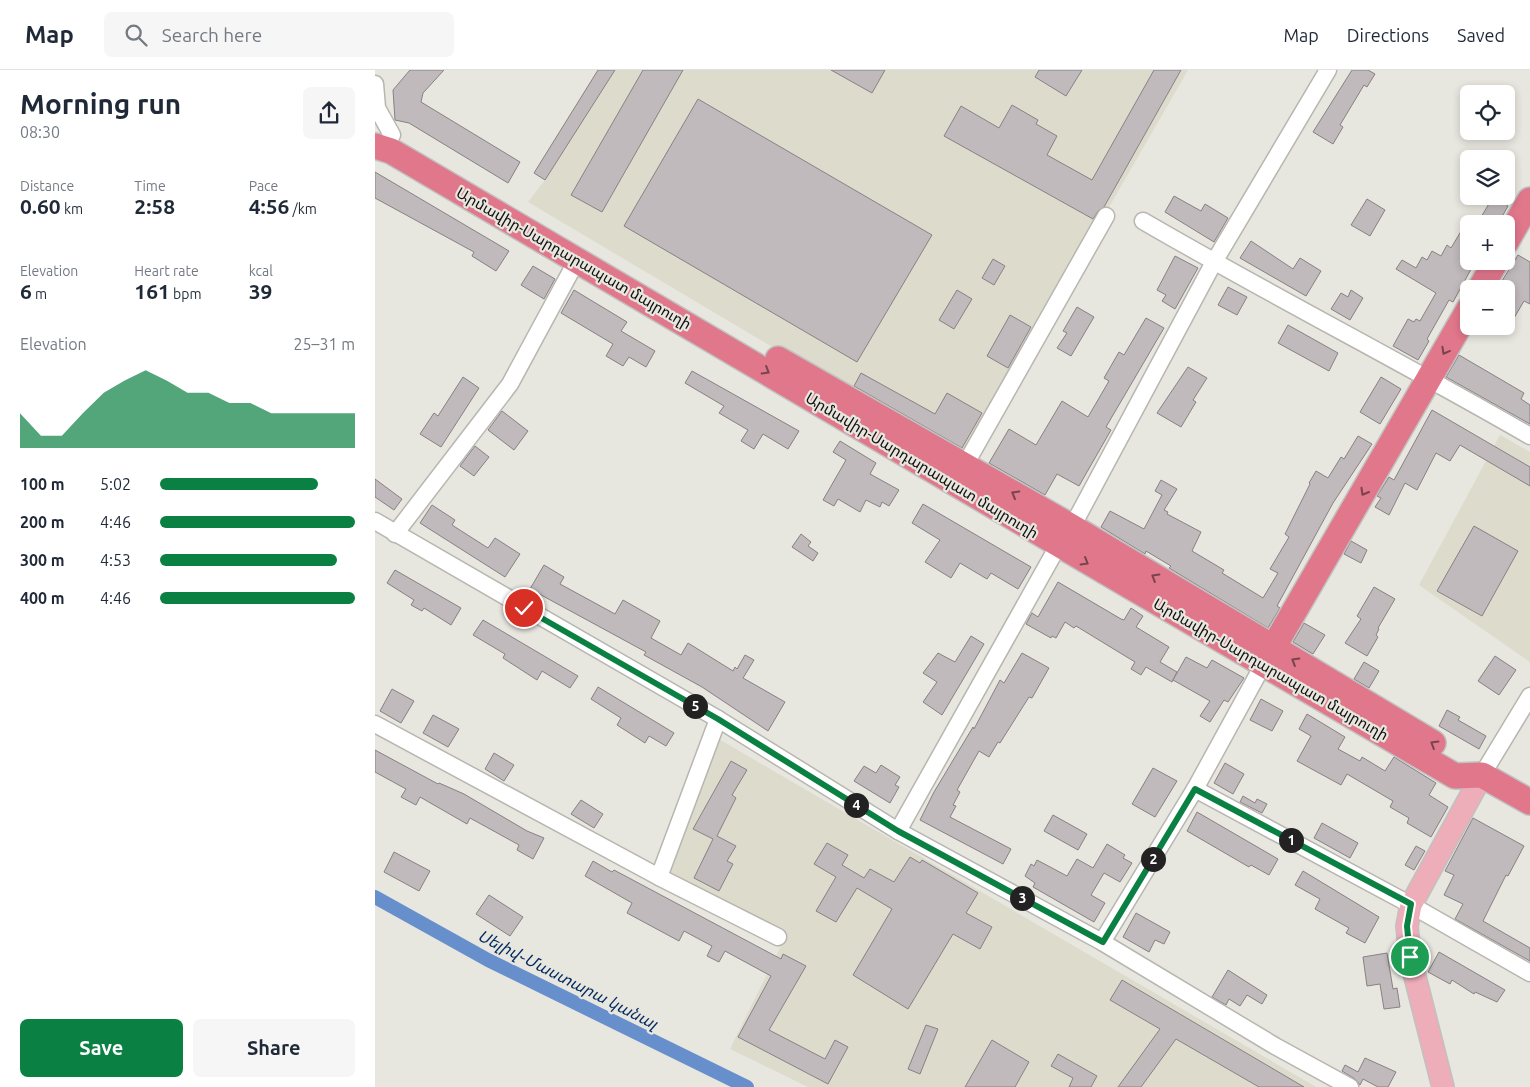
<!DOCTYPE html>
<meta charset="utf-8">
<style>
:root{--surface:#fff;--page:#f6f6f7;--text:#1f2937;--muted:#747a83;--line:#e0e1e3;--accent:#0b8043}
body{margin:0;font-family:Ubuntu,"Noto Sans Armenian",sans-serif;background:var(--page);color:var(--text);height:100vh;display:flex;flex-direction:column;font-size:19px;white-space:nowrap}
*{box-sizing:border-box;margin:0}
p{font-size:16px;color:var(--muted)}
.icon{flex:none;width:28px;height:28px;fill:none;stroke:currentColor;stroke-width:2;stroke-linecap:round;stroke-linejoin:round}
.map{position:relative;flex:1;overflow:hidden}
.sheet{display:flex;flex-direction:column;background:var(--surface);width:375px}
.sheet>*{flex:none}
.buttons{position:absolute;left:1085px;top:15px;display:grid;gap:10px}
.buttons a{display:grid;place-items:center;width:55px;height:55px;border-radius:8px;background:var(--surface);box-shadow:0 2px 8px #0003;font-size:25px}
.pin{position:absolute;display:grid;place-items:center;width:42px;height:42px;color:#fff;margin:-21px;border:2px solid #fff;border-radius:50%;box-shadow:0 1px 5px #0007}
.km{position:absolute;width:25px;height:25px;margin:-12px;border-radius:50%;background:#222;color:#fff;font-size:14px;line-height:25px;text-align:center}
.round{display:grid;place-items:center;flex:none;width:52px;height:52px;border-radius:8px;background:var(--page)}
.headline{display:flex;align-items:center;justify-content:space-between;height:85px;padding:0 20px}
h1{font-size:28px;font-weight:600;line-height:38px}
.figures{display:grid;grid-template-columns:repeat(3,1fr);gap:8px;height:85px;padding:5px 20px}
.figures div{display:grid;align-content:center}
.figures b{font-size:21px;font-weight:600}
.figures small{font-size:14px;font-weight:400}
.figures p{font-size:14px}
.chart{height:140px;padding:10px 20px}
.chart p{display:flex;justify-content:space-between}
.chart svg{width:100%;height:90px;margin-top:5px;fill:var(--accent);opacity:.7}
.cta{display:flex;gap:10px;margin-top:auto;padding:10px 20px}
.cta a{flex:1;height:58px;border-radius:8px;background:var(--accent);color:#fff;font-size:20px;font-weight:600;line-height:58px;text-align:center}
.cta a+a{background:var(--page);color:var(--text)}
ul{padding:0 20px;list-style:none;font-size:16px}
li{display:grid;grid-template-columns:80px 60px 1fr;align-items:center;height:38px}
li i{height:12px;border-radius:6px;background:var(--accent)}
header{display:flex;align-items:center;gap:30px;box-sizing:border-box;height:70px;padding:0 25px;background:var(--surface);border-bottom:1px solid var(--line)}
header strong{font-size:24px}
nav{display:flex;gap:28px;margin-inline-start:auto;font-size:18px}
.search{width:350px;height:45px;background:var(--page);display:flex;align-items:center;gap:12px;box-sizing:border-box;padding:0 18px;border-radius:8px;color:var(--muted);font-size:19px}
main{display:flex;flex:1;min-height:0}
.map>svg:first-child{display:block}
</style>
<header>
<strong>Map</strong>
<div class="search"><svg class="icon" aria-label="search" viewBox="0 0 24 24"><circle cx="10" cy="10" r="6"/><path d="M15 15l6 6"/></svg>Search here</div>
<nav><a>Map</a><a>Directions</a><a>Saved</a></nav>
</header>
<main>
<section class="sheet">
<div class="headline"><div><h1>Morning run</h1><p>08:30</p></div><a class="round"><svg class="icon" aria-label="share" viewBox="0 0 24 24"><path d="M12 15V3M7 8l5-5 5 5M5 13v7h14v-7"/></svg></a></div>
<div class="figures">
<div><p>Distance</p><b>0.60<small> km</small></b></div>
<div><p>Time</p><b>2:58</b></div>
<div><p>Pace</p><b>4:56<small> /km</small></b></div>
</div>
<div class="figures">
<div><p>Elevation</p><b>6<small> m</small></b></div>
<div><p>Heart rate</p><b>161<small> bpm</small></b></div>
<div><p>kcal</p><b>39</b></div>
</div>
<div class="chart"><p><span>Elevation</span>25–31 m</p>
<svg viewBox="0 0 160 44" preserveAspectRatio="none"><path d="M0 44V27L10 38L20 38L30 27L40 17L50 11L60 6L70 11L80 17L90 17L100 22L110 22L120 27L130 27L140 27L150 27L160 27V44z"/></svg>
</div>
<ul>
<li><b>100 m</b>5:02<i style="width:81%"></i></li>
<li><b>200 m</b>4:46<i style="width:100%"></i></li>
<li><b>300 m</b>4:53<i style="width:91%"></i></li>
<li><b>400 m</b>4:46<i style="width:100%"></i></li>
</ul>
<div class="cta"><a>Save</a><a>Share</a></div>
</section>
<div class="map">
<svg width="1155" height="1017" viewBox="0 0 1155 1017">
<rect width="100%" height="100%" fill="#e7e6df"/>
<g fill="#dddbcc">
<path d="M240,0H813L588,390L153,132L170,110Z"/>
<path d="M1125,365L1155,382V592L1044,515Z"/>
<path d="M342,668L941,1017H433L355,979L410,868L295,804Z"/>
</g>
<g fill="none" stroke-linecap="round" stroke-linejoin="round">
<path stroke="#678fcc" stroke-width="14" d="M0,827L113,890L372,1017"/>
</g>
<g fill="#c1babc" stroke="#888184">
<path d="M35,0H69L48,23L46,32L145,92L133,113L34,53L20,50L18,20Z"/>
<path d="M223,0H240L170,110L159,103Z"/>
<path d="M268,0H308L227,142L196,125Z"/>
<path d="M456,0H510L497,23Z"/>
<path d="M664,0H707L691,26L660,7Z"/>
<path d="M779,0H806L729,137L723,141L718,149L569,66L586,36L624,58L637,35L663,50L661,54L682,66L672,85L717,110Z"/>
<path d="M977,0H993L1000,4L992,17L989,15L965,55L968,57L958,74L938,62Z"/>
<path d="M323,29L557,165L482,292L249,156Z"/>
<path d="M0,102L134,181L121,201L97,186L99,182L0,128Z"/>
<path d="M799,126L826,141L830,134L853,148L839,172L790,142Z"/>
<path d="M1118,127L1133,136L1123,154H1102Z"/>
<path d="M992,129L1010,140L995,166L976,155Z"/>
<path d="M1094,148V191L1100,192L1078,232L1074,230L1052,269L1054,271L1043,290L1018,276L1033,249L1039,252L1041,249L1045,251L1061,223L1021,199L1027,190L1041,198L1047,187L1052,190L1057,181L1066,186L1072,175L1076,178Z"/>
<path d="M876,171L918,199L925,188L946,201L931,226L865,188Z"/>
<path d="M1143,185L1155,192V234L1149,231L1139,248L1131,244V219H1122Z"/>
<path d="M800,186L823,198L800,239L787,231L791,225L782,220Z"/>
<path d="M618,189L630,196L619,215L607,208Z"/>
<path d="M158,196L180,209L169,229L146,215Z"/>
<path d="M853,217L872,227L862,245L843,235Z"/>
<path d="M199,220L252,252L246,261L280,281L271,297L254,287L248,296L231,286L238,274L186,243Z"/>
<path d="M582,220L597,229L579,259L564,250Z"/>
<path d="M976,220L988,228L975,250L956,239L966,223L973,227Z"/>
<path d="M702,237L719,247L696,286L682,278L692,263L688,261Z"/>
<path d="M635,245L656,257L633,298L612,286Z"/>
<path d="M771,248L789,258L731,357L736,360L704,416L682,404L670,425L614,393L634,359L661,375L687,331L713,347L734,311L729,308L744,282L749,285Z"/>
<path d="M913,255L963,283L954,301L903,273Z"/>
<path d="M1084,285L1149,323L1146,329L1155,335V354L1071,307Z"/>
<path d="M813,297L832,308L818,330L821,332L806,357L782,343Z"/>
<path d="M317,301L424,361L413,379L388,364L379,379L366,371L373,360L344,343L349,336L310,313Z"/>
<path d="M486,303L560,344L572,323L607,343L587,378L479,316Z"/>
<path d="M88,307L104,318L66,377L45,364L59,343L63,346Z"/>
<path d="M1006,307L1026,319L1005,354L985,342Z"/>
<path d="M1057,340L1155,397V416L1085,375L1075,391L1061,383L1042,420L1030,413L1014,445L1000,437L1006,428L1002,426L1014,407L1019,410Z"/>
<path d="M127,341L153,361L139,380L113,360Z"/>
<path d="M983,366L997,374L958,433L902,536L905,538L893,558L794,498L796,496L771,481L770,484L726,457L735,441L769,459L787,425L780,421L786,410L802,419L789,440L793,442L792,444L826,462L817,481L849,500L847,503L888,528L903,503L895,499L914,467L910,464L935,414L934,413L941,401L953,408L966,387L969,389Z"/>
<path d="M465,371L501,393L495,404L524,420L514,436L507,432L505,437L491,430L485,442L463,429L459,436L448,430L471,390L458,382Z"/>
<path d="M100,376L114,387L99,406L85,396Z"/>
<path d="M0,409L27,429L19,440L0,427Z"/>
<path d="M548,434L656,497L643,519L616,503L612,509L585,493L576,508L550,492L565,470L537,453Z"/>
<path d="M57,435L80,450L77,455L113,478L120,468L145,484L130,507L45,453Z"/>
<path d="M1099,456L1143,481L1107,546L1062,521Z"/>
<path d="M426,464L436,472L433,476L443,483L438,491L417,477Z"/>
<path d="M976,471L992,480L986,493L969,484Z"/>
<path d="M169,495L189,507L185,514L240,544L248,530L285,551L276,568L306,585L313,573L358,601L360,597L362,599L370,585L379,590L368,608L410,632L393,661L327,617L269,585L271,582L155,519Z"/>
<path d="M20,500L86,538L76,555L49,538L47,541L36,535L39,530L12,513Z"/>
<path d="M683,512L746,549L749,550L756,538L768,546L761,557L794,577L785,592L802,602L797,612L771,597L766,605L756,599L760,592L701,556L699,558L690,552L681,568L677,566L676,568L651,554L657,543L663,547Z"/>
<path d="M999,517L1020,529L1003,558L1004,559L1001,565L1003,567L992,586L970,573L986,549L982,546Z"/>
<path d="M108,550L203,606L195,618L167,601L162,610L128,588L130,584L98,565Z"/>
<path d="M929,553L950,565L938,584L918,572Z"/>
<path d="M596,566L609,574L567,645L548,632L562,612L548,603L563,583L580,592Z"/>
<path d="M647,583L674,598L657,628L654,627L625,673L623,672L614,687L604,681L582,720L585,722L578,735L581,736L575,747L636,779L628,794L545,750L559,722L598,657L599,659L625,610L629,613Z"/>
<path d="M1120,586L1141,600L1124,625L1103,611Z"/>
<path d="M811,587L832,598L837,590L869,608L853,632L849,630L835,652L825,646L835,631L798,610Z"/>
<path d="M989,592L1004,601L994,618L979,609Z"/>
<path d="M223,617L299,663L291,676L274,666L270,673L242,655L246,648L216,629Z"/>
<path d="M17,619L39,631L26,653L5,641Z"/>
<path d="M886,629L908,641L897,661L875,650Z"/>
<path d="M1072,640L1085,647L1083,650L1111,666L1104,679L1064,656Z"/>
<path d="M932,644L970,667L963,679L985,691L987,687L1010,701L1019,687L1061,713L1054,725L1073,737L1056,767L1032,753L1034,748L1015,737L1018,731L972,704L966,715L922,691L936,666L924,659Z"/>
<path d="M58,645L84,659L73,677L48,663Z"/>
<path d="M0,680L63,714L64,713L89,724L152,761L169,768L158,789L142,780L144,775L95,748L92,754L45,727L41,735L26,727L31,719L0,702Z"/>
<path d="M119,683L139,695L129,711L110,699Z"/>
<path d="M356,691L372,700L357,725L361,728L342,766L361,776L352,791L358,794L344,821L319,808L338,769L318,759Z"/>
<path d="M850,693L869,704L858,724L839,713Z"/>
<path d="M506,695L525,707L520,715L524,717L515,733L479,711L489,696L501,703Z"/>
<path d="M778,698L802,711L780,747L757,734Z"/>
<path d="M868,726L880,733L882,729L892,734L887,743L865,732Z"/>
<path d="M206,730L228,744L219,758L196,744Z"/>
<path d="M822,742L903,789L894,805L876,795L874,797L812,761Z"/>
<path d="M678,745L712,764L703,780L669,761Z"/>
<path d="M1098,748L1149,776L1133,806L1131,805L1108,851L1155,878V891L1080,849L1088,834L1069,825L1079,805L1070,801Z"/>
<path d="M947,753L983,773L975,788L939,768Z"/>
<path d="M452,773L473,785L467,795L489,808L495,799L519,812L535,787L545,793L547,790L603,823L591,843L617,857L605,879L578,864L533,939L478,905L517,839L482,818L461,852L441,841L461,807L439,794Z"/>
<path d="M732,774L750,785L748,788L757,793L745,812L729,803L716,825L730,833L719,852L658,817L660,813L650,806L656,794L659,796L662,790L692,806L702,789L718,798Z"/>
<path d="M1041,776L1050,781L1039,800L1030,795Z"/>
<path d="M19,782L55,801L44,821L9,802Z"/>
<path d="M218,791L237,802L239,800L406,889L408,884L431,896L394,960L450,989L460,970L473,977L453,1014L363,967L396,906L350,881L344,892L332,886L337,876L309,861L304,871L252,843L257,833L210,806Z"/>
<path d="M928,801L1004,847L990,873L971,863L974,858L940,839L945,829L920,815Z"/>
<path d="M114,825L148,847L135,866L101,844Z"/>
<path d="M761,843L795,862L789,874L780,870L774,882L748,867Z"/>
<path d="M1064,882L1130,920L1122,932L1100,922L1099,924L1077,910L1075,914L1053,902Z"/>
<path d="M1012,883L1018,919L1022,918L1025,937L1009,939L1005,914L992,916L988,887Z"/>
<path d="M853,900L892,925L887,934L872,925L865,936L854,929L851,935L837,927Z"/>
<path d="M747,910L929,1017H884L801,969L766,1017H743L785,959L735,930Z"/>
<path d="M551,955L563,959L545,1004L533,999Z"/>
<path d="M617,970L654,992L640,1017H590Z"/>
<path d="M683,984L722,1006L716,1017H694L698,1008L676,996Z"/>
<path d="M990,988L1021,1002L1013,1017H1003L988,1009L985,1015L980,1009L967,1001L970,995L983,1002Z"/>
</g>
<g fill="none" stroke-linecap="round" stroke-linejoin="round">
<g stroke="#b8b6b0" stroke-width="19">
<g id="minor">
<path d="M0,14L2,38L17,65"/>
<path d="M768,151C895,225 1027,292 1155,366"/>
<path d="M590,395L731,146"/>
<path d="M0,451L343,649L523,761L727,872L900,976L975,1017"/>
<path d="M697,457L839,192L953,0"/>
<path d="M20,464L135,314L202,190"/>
<path d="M0,654L284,807L403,867"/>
<path d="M1107,705L1155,626"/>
<path d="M820,719L1036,835L1155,903"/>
<path d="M523,761L683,476"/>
<path d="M284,807L343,649"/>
<path d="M727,872L820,719L888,595"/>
</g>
</g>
<g stroke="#c1c1c0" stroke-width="24">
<path id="major" d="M1068,1017L1035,887L1032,856L1036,835L1107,705"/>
</g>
<g stroke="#c1c1c0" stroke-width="28">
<g id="highway">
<path d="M0,76L16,81C372,288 724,500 1080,706L1107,705L1155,732"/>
<path d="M1131,172L1155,130"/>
<path d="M1105,219L1121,191"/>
<path d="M403,289L697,457L1058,673"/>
<path d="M898,578L1094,239"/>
</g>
</g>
<use href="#minor" stroke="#fff" stroke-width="16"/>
<use href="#major" stroke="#edadb9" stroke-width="21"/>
<use href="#highway" stroke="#e1778b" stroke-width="25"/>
</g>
<defs><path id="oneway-chevron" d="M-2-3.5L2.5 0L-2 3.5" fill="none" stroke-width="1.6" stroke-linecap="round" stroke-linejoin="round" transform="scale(1.25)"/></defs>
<g stroke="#79444c">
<use href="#oneway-chevron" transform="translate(1070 281) rotate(119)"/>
<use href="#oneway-chevron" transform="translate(391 301) rotate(31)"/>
<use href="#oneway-chevron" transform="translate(989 422) rotate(120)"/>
<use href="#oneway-chevron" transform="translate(640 424) rotate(-150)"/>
<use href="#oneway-chevron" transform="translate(710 492) rotate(30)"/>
<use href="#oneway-chevron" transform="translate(780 507) rotate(-149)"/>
<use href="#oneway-chevron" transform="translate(920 591) rotate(-149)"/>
<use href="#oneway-chevron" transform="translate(1059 674) rotate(-149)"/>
</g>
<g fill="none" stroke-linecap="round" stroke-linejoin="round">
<g stroke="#fff" stroke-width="10">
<path id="route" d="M149,538L343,649L523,761L728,872L820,719L1036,834L1032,856L1035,887"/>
</g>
<use href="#route" stroke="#0b8043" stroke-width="6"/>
</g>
<g text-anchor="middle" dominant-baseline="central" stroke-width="4.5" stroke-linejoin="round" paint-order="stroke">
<g font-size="15" fill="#11100e" stroke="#e7e6df">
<text transform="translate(199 188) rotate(30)">Արմավիր-Սարդարապատ մայրուղի</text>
<text transform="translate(547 395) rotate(31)">Արմավիր-Սարդարապատ մայրուղի</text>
<text transform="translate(896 599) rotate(30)">Արմավիր-Սարդարապատ մայրուղի</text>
</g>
<g font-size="16" font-style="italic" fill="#02295f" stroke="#e7e6df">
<text transform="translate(193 909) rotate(27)">Սելիվ֊Մաստարա կանալ</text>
</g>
</g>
</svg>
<div class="buttons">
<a><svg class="icon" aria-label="locate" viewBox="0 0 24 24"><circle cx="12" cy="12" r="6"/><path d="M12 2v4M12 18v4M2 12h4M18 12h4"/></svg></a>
<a><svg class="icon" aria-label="layers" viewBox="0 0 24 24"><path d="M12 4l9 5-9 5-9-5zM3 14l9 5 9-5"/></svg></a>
<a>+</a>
<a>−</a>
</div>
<div class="pin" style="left:1035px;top:887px;background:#1e9e55"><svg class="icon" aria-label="arrive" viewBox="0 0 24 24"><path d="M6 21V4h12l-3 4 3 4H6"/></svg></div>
<div class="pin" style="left:149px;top:538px;background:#d93025"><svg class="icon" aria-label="check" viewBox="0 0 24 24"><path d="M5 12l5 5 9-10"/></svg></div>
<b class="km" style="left:916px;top:770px">1</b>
<b class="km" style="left:778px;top:789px">2</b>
<b class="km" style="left:647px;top:828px">3</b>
<b class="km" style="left:481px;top:735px">4</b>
<b class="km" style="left:320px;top:636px">5</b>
</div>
</main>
